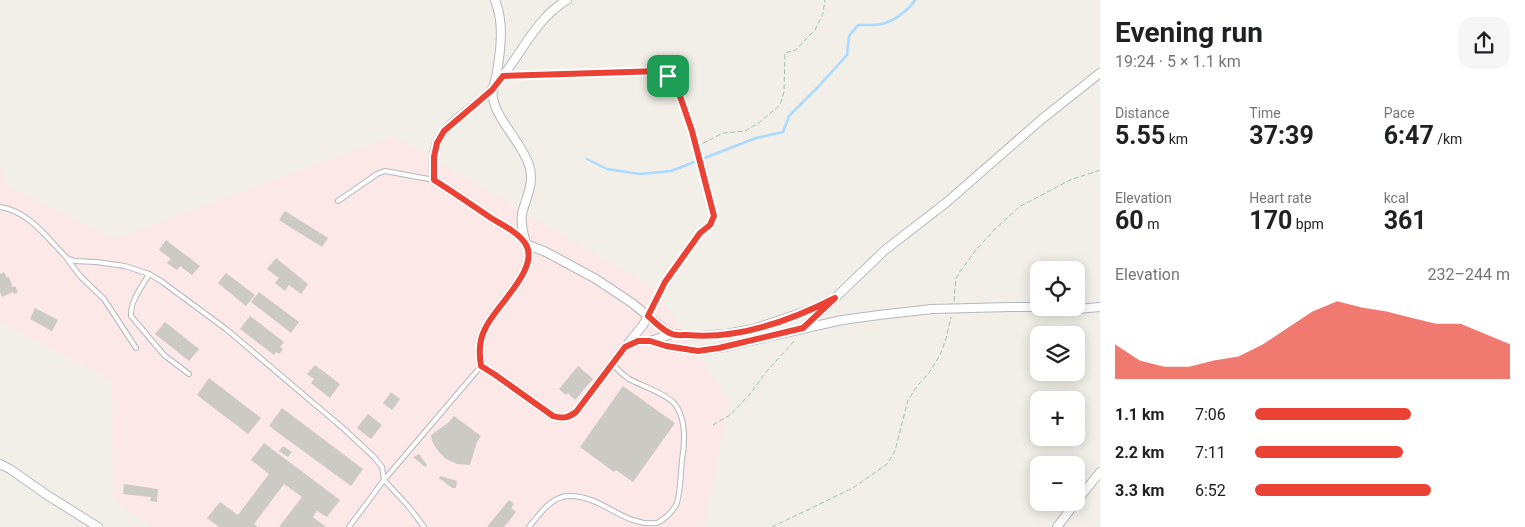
<!DOCTYPE html>
<meta charset="utf-8">
<style>
:root{--surface:#fff;--page:#f6f6f6;--text:#202124;--muted:#757577;--accent:#ea4335}
body{margin:0;font-family:Roboto,sans-serif;background:var(--page);color:var(--text);height:100vh;display:flex;flex-direction:column;font-size:19px;white-space:nowrap}
*{box-sizing:border-box;margin:0}
p{font-size:16px;color:var(--muted)}
.icon{flex:none;width:28px;height:28px;fill:none;stroke:currentColor;stroke-width:2;stroke-linecap:round;stroke-linejoin:round}
.map{position:relative;flex:1;overflow:hidden}
.sheet{display:flex;flex-direction:column;background:var(--surface);width:425px}
.sheet>*{flex:none}
.tools{position:absolute;left:1030px;top:261px;display:grid;gap:10px}
.tools a{display:grid;place-items:center;width:55px;height:55px;border-radius:10px;background:var(--surface);box-shadow:0 2px 12px #0003;font-size:25px}
.pin{position:absolute;display:grid;place-items:center;width:42px;height:42px;color:#fff;margin:-21px;border-radius:10px;box-shadow:0 2px 8px #0006}
.round{display:grid;place-items:center;flex:none;width:52px;height:52px;border-radius:15px;background:var(--page)}
.overview{display:flex;align-items:center;justify-content:space-between;height:85px;padding:0 15px}
h1{font-size:28px;font-weight:700;line-height:38px}
.stats{display:grid;grid-template-columns:repeat(3,1fr);gap:8px;height:85px;padding:5px 15px}
.stats div{display:grid;align-content:center}
.stats b{font-size:25px;font-weight:700}
.stats small{font-size:14px;font-weight:400}
.stats p{font-size:14px}
.chart{height:140px;padding:10px 15px}
.chart p{display:flex;justify-content:space-between}
.chart svg{width:100%;height:90px;margin-top:5px;fill:var(--accent);opacity:.7}
ul{padding:0 15px;list-style:none;font-size:16px}
li{display:grid;grid-template-columns:80px 60px 1fr;align-items:center;height:38px}
li i{height:12px;border-radius:6px;background:var(--accent)}
main{display:flex;flex:1;min-height:0}
.map>svg:first-child{display:block}
</style>
<main>
<div class="map">
<svg width="1100" height="527" viewBox="0 0 1100 527">
<rect width="100%" height="100%" fill="#f1efe8"/>
<path fill="#fce8e6" d="M394,136L654,288L729,401L705,523L699,527H151L113,499L112,380L0,322V166L7,186L114,239Z"/>
<g fill="none" stroke-linecap="round" stroke-linejoin="round">
<path stroke="#aadaff" stroke-width="2.5" d="M587,159L607,169L640,174L671,171L756,138L783,132L789,116L818,87L847,55L849,36L858,25C879,25 887,26 904,12C909,8 912,5 915,0"/>
</g>
<g fill="#cccac5">
<path d="M285,211L328,238L322,247L279,220Z"/>
<path d="M166,240L200,266L192,275L180,266L177,270L167,263L171,259L159,250Z"/>
<path d="M276,258L308,284L301,294L289,285L285,291L275,283L279,278L267,269Z"/>
<path d="M4,272L7,278L9,277L12,285H11L12,287L15,286L18,292L14,294L13,292L2,297L0,292V274Z"/>
<path d="M226,273L255,295L246,306L218,283Z"/>
<path d="M259,292L299,322L291,333L251,302Z"/>
<path d="M35,308L58,320L52,331L30,319Z"/>
<path d="M250,316L284,342L280,347L283,349L279,354L276,352L274,355L240,329Z"/>
<path d="M165,322L199,349L189,361L155,334Z"/>
<path d="M315,365L340,384L330,398L311,383L314,379L307,374Z"/>
<path d="M578,366L593,379L575,400L568,393L566,395L559,389Z"/>
<path d="M209,378L261,418L248,434L197,395Z"/>
<path d="M623,386L675,423L633,482L616,470L614,472L580,447Z"/>
<path d="M391,392L400,399L392,410L383,403Z"/>
<path d="M282,408L363,469L351,486L269,426Z"/>
<path d="M368,414L382,425L371,439L357,428Z"/>
<path d="M454,416L481,436L477,442L470,465L457,464L446,459L438,451L432,441L431,435L449,422Z"/>
<path d="M264,443L340,500L327,517L317,511L313,517L326,527H279L302,497L284,484L254,524L258,527H219L207,518L220,502L238,515L269,474L251,460Z"/>
<path d="M283,446L292,452L288,457L279,451Z"/>
<path d="M419,454L427,465L425,467L413,457Z"/>
<path d="M441,476L457,481L456,488H452L439,478Z"/>
<path d="M124,484L158,489L157,502L150,501L151,497L123,494Z"/>
<path d="M509,500L514,504L511,508L516,512L504,527H487Z"/>
</g>
<g fill="none" stroke-linecap="round" stroke-linejoin="round">
<g stroke="#b5b8bc" stroke-width="6">
<g id="service">
<path d="M338,201L377,174L385,171L434,180"/>
<path d="M0,207C29,211 48,239 67,258L74,261L96,262L125,266L149,274L161,281L226,329L344,429L374,457L382,467L384,480L349,527"/>
<path d="M68,260L81,277L104,299L136,348"/>
<path d="M149,274C142,287 130,301 131,316L164,355L189,374"/>
<path d="M424,527L409,507L384,480L481,366"/>
<path d="M529,527C539,515 552,495 570,496C603,496 624,527 657,523C664,520 672,512 676,505C680,499 681,470 682,460C685,442 687,417 673,402C662,392 642,386 629,379C623,375 617,369 612,363"/>
</g>
</g>
<g stroke="#b5b8bc" stroke-width="10">
<g id="minor">
<path d="M495,0C504,22 501,48 497,72C496,81 491,89 493,98C496,119 522,143 529,165C535,183 526,197 522,214C520,224 524,234 526,244L546,252L596,279L632,303L664,329L672,334L698,336L726,334L753,329L813,309L835,298L885,250L947,202L1042,119L1100,73"/>
<path d="M567,0C534,19 519,60 493,88C477,107 449,119 438,141C432,153 434,167 434,180C453,192 472,205 491,218C503,225 517,232 525,243C542,268 494,307 485,329C479,340 479,354 481,366L494,374L553,416C562,419 568,418 576,412L625,347L638,341H650L666,346L698,351L719,348L842,320L879,315L932,309L1011,307H1039"/>
<path d="M1047,308L1077,309L1100,307"/>
<path d="M803,328L828,305"/>
<path d="M650,341L672,334"/>
<path d="M627,345L643,325L648,316"/>
<path d="M0,464L10,469L47,495L98,527"/>
<path d="M1076,502L1100,472"/>
<path d="M1057,527L1076,502"/>
</g>
</g>
<g stroke="#9cc7a9" stroke-width="1" stroke-dasharray="5 2.5" stroke-linecap="butt">
<path d="M514,76L661,71L668,76L674,82L692,131L714,215L710,225L700,233L683,256L665,283L652,308"/>
<path d="M696,147L723,133L745,131L760,122L780,105L784,92L785,53L796,50L803,42L815,30L823,13L825,0"/>
<path d="M954,301L956,278L961,270L976,250L995,229L1019,207L1070,180L1100,170"/>
<path d="M713,425L730,415L750,394L767,371L795,340"/>
<path d="M772,527L853,488L887,464L895,451L908,400L918,385L929,373L940,355L946,339L951,317"/>
</g>
<use href="#service" stroke="#fff" stroke-width="4"/>
<use href="#minor" stroke="#fff" stroke-width="8"/>
</g>
<g fill="none" stroke-linecap="round" stroke-linejoin="round">
<g stroke="#fff" stroke-width="10">
<path id="route" d="M661,71L668,76L674,82L681,99L692,131L714,216L710,225L700,233L665,282L648,316C655,322 663,331 672,334C677,336 683,335 687,335C738,340 790,321 835,298L803,328L719,348L698,351L666,346L650,341H638L625,347L576,412C568,418 562,419 553,416L494,374L481,366C479,354 479,340 485,329C494,307 542,268 525,243C517,232 503,225 491,218C472,205 453,192 434,180V157L437,143L444,131L492,90L503,76Z"/>
</g>
<use href="#route" stroke="#ea4335" stroke-width="6"/>
</g>
</svg>
<div class="tools">
<a><svg class="icon" aria-label="locate" viewBox="0 0 24 24"><circle cx="12" cy="12" r="6"/><path d="M12 2v4M12 18v4M2 12h4M18 12h4"/></svg></a>
<a><svg class="icon" aria-label="layers" viewBox="0 0 24 24"><path d="M12 4l9 5-9 5-9-5zM3 14l9 5 9-5"/></svg></a>
<a>+</a>
<a>−</a>
</div>
<div class="pin" style="left:668px;top:76px;background:#1e9e55"><svg class="icon" aria-label="arrive" viewBox="0 0 24 24"><path d="M6 21V4h12l-3 4 3 4H6"/></svg></div>
</div>
<section class="sheet">
<div class="overview"><div><h1>Evening run</h1><p>19:24 · 5 × 1.1 km</p></div><a class="round"><svg class="icon" aria-label="share" viewBox="0 0 24 24"><path d="M12 15V3M7 8l5-5 5 5M5 13v7h14v-7"/></svg></a></div>
<div class="stats">
<div><p>Distance</p><b>5.55<small> km</small></b></div>
<div><p>Time</p><b>37:39</b></div>
<div><p>Pace</p><b>6:47<small> /km</small></b></div>
</div>
<div class="stats">
<div><p>Elevation</p><b>60<small> m</small></b></div>
<div><p>Heart rate</p><b>170<small> bpm</small></b></div>
<div><p>kcal</p><b>361</b></div>
</div>
<div class="chart"><p><span>Elevation</span>232–244 m</p>
<svg viewBox="0 0 160 44" preserveAspectRatio="none"><path d="M0 44V27L10 35L20 38L30 38L40 35L50 33L60 27L70 19L80 11L90 6L100 9L110 11L120 14L130 17L140 17L150 22L160 27V44z"/></svg>
</div>
<ul>
<li><b>1.1 km</b>7:06<i style="width:61%"></i></li>
<li><b>2.2 km</b>7:11<i style="width:58%"></i></li>
<li><b>3.3 km</b>6:52<i style="width:69%"></i></li>
</ul>
</section>
</main>
